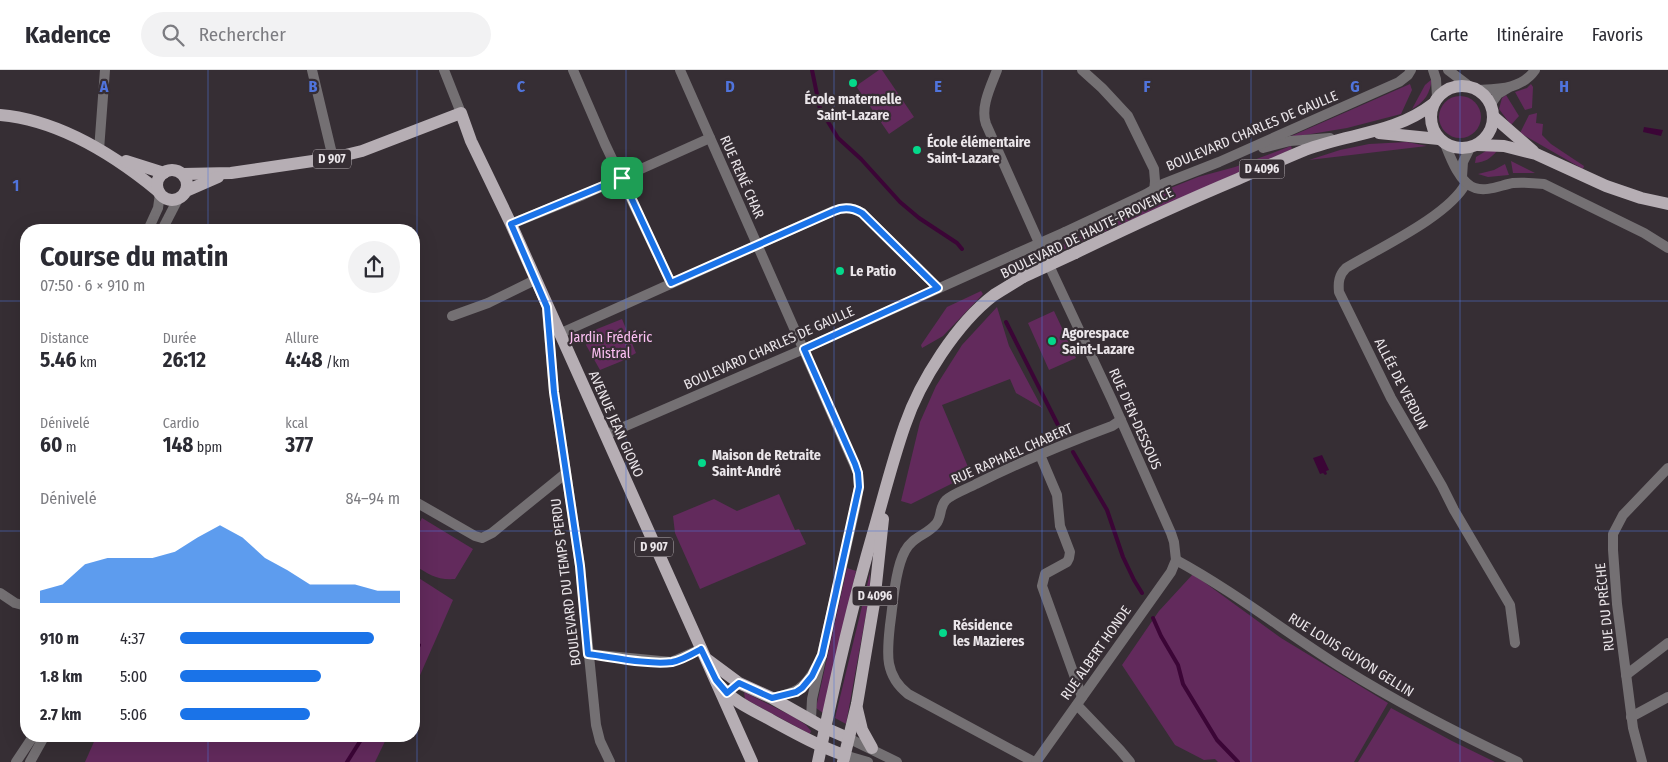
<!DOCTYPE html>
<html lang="fr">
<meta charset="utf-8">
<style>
:root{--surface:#fff;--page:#f2f2f3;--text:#2b2b33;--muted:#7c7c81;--line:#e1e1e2;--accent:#1a73e8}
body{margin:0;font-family:"Fira Sans Condensed",sans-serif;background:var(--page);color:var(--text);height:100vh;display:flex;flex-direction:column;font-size:19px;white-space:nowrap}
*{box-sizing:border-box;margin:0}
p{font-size:16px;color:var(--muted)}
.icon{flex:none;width:28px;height:28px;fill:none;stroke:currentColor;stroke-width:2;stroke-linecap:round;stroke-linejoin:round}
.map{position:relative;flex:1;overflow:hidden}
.panel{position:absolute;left:20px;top:154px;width:400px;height:518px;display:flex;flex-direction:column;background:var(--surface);border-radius:20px;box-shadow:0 5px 20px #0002}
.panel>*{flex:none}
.pin{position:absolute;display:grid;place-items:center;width:42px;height:42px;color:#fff;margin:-21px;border-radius:10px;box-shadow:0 2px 8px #0006}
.round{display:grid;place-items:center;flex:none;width:52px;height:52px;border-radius:26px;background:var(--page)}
.overview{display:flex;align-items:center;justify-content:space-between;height:85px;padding:0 20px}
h1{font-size:28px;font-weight:700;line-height:38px}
.figures{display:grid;grid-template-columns:repeat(3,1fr);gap:8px;height:85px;padding:5px 20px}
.figures div{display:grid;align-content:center}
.figures b{font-size:21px;font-weight:700}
.figures small{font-size:14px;font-weight:400}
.figures p{font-size:14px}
.chart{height:140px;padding:10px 20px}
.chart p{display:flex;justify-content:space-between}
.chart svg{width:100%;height:90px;margin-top:5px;fill:var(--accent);opacity:.7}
ul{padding:0 20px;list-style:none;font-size:16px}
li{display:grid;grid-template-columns:80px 60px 1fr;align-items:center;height:38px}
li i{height:12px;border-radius:6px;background:var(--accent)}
header{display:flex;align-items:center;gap:30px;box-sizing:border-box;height:70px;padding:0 25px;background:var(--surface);border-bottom:1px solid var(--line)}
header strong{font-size:24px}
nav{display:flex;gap:28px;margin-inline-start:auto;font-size:18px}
.search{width:350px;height:45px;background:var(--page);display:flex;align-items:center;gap:12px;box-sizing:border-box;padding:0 18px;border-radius:28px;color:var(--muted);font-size:19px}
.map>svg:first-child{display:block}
</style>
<header>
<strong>Kadence</strong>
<div class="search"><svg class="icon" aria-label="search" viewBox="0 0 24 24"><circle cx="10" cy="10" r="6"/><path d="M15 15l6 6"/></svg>Rechercher</div>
<nav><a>Carte</a><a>Itinéraire</a><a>Favoris</a></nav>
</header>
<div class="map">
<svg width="1668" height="692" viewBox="0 0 1668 692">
<rect width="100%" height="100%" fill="#362e34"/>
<g fill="#622a5c">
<path d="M879,0H882L914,47L889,64L856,16Z"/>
<path d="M1432,9C1430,23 1425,32 1412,39L1425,15Z"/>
<path d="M1410,14L1412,20L1401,44L1347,58L1287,68Z"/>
<path d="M1531,14L1533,17L1532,38L1525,40L1515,22L1527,18Z"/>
<path d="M1506,25L1519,46L1511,55L1499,39L1502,28Z"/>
<circle cx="1460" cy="47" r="21"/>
<path d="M1537,43L1536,53L1543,54L1542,65L1551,74L1584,96L1583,99L1520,63L1529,45Z"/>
<path d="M1407,72L1427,76L1309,90L1340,80L1369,74Z"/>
<path d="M1291,76L1292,79L1058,182L1055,178L1152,133L1159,128L1163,121L1198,107L1235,97Z"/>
<path d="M1486,81H1497C1490,89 1485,92 1475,93L1476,87Z"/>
<path d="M1511,91L1535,103H1513Z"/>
<path d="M1505,94L1509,105L1488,107L1478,104L1494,100Z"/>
<path d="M981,221L983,224L943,266L922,278L921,275L947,237Z"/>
<path d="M997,237L1009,276L1042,338L1016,323L1010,309L942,335L971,404L911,434L901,431L920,352L936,316L962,275Z"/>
<path d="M1054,241L1076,288L1049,300L1028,253Z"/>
<path d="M622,249L636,283L622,291L600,300L586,275L592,261Z"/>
<path d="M779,424L795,460L799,459L806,474L700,519L675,463L673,446L714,429L737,441Z"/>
<path d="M422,448L473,479L455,509C436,510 430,505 414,495V463Z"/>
<path d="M847,498L856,501L823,643L816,638Z"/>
<path d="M870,503V522L846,654L835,648Z"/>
<path d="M1193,504L1281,568L1388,633L1354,692H1218L1215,689L1204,690L1175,675L1122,595L1159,541Z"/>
<path d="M414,505L453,530L414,619Z"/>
<path d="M744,622L794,647L806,655L811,661L810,664L745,629Z"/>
<path d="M1391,638L1452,671L1495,692H1358Z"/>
<path d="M97,665H388L375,692H85Z"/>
</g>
<g fill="#3b0536">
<path d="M1644,57L1663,60L1661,66L1643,62Z"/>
<path d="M1322,385L1329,400L1326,401L1327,404L1325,405L1323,403L1320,404L1313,388Z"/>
</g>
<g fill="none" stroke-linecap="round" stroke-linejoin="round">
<g stroke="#3b0536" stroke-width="4">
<path d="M812,0L820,39L838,68L861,89L900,132L919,148L957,173L962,179"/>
<path d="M1006,252L1062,363"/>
<path d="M1073,382L1107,440L1123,487L1134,510L1142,523"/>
<path d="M1153,548L1161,566L1178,595L1183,614L1217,670L1238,692"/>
<path d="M414,584L419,575"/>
<path d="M347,692L364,665"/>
</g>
<g stroke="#747073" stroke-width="10">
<path d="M312,0L333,88"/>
<path d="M444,0L461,43"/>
<path d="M573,0L605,74L671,213"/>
<path d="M680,0L858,403L859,417L856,434L812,629L811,649"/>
<path d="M1479,20C1499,19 1522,19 1535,0"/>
<path d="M1491,34L1498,24L1508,18"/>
<path d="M99,80L105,0"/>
<path d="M1466,113C1449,146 1379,178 1346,198C1339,205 1338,212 1339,222L1391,328L1442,416L1454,440L1510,535L1515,573"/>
<path d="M511,154L583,125L710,68"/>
<path d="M547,241L554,322L580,496L596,655L600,671L610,692"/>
<path d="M452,246L488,233L535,210"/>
<path d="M559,264L833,141C844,137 852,137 862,143L938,218"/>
<path d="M1040,385L1057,425L1060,456L1070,482L1069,488L1067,492L1045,504L1042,516L1082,627"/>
<path d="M414,431L475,466L482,468L492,463L566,403"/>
<path d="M1176,490C1235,522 1288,564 1344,599C1400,634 1459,664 1518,692"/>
<path d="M0,523L15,533L26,536"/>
<path d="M588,584L671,592L701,579"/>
<path d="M1626,605L1668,573"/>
<path d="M772,628C795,623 805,619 816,597"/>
<path d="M1077,635L1120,680L1130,692"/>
<path d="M1631,647L1668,627"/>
<path d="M1034,692L908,624C884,605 887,583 890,555C893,535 895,499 905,481C912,467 927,465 936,454C942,447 939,437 946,430C954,423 967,419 976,414C1020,392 1066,373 1112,356L1121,350"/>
</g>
<g stroke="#747073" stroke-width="10">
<path d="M997,0C991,16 980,37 986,54L1053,204L1112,330L1171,463L1174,472L1176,490L1171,502L1036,692"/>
<path d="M1082,0L1102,18L1128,46L1154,99L1155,111L1154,122"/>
<path d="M1433,0L1436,9L1437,27"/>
<path d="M1448,0L1469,16"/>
<path d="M1445,74C1450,87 1460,114 1475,118C1487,122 1501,115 1513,113C1524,112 1534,113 1544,114L1644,163L1668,178"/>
<path d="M1263,78L1290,71L1330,68"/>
<path d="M1462,107L1463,92L1470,78"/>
<path d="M1096,153L1109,150L1129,140"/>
<path d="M148,160L158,138L160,124"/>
<path d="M162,160L178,129"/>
<path d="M1065,162L1146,124L1163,114L1219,92L1399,12L1408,5L1411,0"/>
<path d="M605,365L804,279L1013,185"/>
<path d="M848,668L897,692"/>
<path d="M844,685L868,692"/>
<path d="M16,692L34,665"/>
<path d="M30,692L45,665"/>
<path d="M1642,692L1633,658L1617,534L1613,480V464L1623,445L1668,398"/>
</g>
<g stroke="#b6aeb4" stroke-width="12">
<circle cx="1462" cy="47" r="31"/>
<path d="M0,45C59,50 113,84 158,121"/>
<path d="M1494,47L1533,81"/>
<path d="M1379,63L1439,69"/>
<path d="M1478,75L1504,76L1536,84L1606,116L1641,128L1668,134"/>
<path d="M126,91L164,103"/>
<circle cx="172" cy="115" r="15"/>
<path d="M183,104L231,103L333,88L362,81L461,43L471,71L511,154L752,692"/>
<path d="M186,121L218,107"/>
<path d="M1075,183C1129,157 1183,132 1238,109C1261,99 1283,89 1305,80C1350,63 1394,64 1433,34"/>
<path d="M708,590L739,613L772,628L825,658L848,668"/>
<path d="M720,616C734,632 753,640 771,650C795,663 818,676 844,685"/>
<path d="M857,639L862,660L872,678"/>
<path d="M818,692C834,614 852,536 874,460C884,425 893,389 905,355C920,311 957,253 994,225C1004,219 1014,213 1023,207"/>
<path d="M843,692L857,634L874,533L883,449"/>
</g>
<path stroke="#747073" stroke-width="10" d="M1013,185L1065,162"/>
<path stroke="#b6aeb4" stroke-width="12" d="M1023,207L1075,183"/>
</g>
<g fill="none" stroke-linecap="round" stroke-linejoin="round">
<g stroke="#fff" stroke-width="10">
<path id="route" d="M622,108L671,213L834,141C843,137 852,137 862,143L938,218L804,279L855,394L858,403L859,417L822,585L812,606L802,618L796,622L772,628L739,613L727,623L716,610L701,579C692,584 682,590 672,592C648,595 612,587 588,584L580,496L554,322L547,237L511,154Z"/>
</g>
<use href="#route" stroke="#1a73e8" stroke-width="6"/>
</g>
<path fill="none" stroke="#5074dc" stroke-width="1" stroke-opacity="0.55" d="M208,0V160M417,0V692M626,0V692M834,0V692M1042,0V692M1251,0V692M1460,0V692M0,231H26M414,231H1668M0,461H26M414,461H1668M208,665V692"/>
<g fill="#04d98b" stroke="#362e34" stroke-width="2">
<circle cx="853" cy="13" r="5"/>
<circle cx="917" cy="80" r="5"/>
<circle cx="840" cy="201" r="5"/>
<circle cx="1052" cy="271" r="5"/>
<circle cx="702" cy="393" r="5"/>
<circle cx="943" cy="563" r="5"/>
</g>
<g text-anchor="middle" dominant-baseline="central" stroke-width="4.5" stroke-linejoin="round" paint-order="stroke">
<g fill="#362e34" stroke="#b5afb3" stroke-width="1">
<rect x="313" y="79.5" width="38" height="19" rx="4"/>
<rect x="1239.5" y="89.5" width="45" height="19" rx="4"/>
<rect x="635" y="467.5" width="38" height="19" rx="4"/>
<rect x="852.5" y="516.5" width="45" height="19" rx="4"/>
</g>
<g font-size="12" font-weight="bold" fill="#ebe6ea">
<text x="332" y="89">D 907</text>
<text x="1262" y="99">D 4096</text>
<text x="654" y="477">D 907</text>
<text x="875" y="526">D 4096</text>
</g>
<g font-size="14" font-weight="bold" fill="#ebe6ea" stroke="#362e34" text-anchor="start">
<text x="853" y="29" text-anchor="middle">École maternelle<tspan x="853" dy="16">Saint-Lazare</tspan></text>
<text x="927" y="72">École élémentaire<tspan x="927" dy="16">Saint-Lazare</tspan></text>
<text x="850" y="201">Le Patio</text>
<text x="1062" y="263">Agorespace<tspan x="1062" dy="16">Saint-Lazare</tspan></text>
<text x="712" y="385">Maison de Retraite<tspan x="712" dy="16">Saint-André</tspan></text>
<text x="953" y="555">Résidence<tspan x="953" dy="16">les Mazieres</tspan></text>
</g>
<g font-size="14" fill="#ebe6ea" stroke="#362e34">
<text transform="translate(1252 61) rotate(-23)">BOULEVARD CHARLES DE GAULLE</text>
<text transform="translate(742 107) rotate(66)">RUE RENÉ CHAR</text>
<text transform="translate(1087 163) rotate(-26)">BOULEVARD DE HAUTE-PROVENCE</text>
<text transform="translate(769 278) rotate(-24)">BOULEVARD CHARLES DE GAULLE</text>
<text transform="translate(1401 314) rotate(63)">ALLÉE DE VERDUN</text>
<text transform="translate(1135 349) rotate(66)">RUE D'EN-DESSOUS</text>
<text transform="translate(616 354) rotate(66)">AVENUE JEAN GIONO</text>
<text transform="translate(1012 384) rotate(-24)">RUE RAPHAEL CHABERT</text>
<text transform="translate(566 512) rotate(-97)">BOULEVARD DU TEMPS PERDU</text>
<text transform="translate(1605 537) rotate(-96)">RUE DU PRÊCHE</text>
<text transform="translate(1096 583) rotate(-55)">RUE ALBERT HONDE</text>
<text transform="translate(1351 585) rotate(32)">RUE LOUIS GUYON GELLIN</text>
</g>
<g font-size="14" fill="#fdc0f3" stroke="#362e34">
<text x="611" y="267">Jardin Frédéric<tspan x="611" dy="16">Mistral</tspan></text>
</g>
</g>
<g font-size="16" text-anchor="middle" font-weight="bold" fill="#5074dc" stroke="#362e34" stroke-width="4.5" stroke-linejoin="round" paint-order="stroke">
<text x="104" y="22">A</text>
<text x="313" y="22">B</text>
<text x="521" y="22">C</text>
<text x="730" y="22">D</text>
<text x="938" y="22">E</text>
<text x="1147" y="22">F</text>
<text x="1355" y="22">G</text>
<text x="1564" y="22">H</text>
<text x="16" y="121">1</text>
</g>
</svg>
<div class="pin" style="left:622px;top:108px;background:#1e9e55"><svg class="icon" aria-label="arrive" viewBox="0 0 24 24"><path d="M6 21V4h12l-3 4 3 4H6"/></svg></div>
<section class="panel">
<div class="overview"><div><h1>Course du matin</h1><p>07:50 · 6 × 910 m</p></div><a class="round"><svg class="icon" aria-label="share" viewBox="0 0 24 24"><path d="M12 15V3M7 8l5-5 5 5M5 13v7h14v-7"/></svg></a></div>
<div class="figures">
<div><p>Distance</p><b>5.46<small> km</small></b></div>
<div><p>Durée</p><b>26:12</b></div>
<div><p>Allure</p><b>4:48<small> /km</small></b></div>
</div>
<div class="figures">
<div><p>Dénivelé</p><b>60<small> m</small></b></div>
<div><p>Cardio</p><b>148<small> bpm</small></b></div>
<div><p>kcal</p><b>377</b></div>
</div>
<div class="chart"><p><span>Dénivelé</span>84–94 m</p>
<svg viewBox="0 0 160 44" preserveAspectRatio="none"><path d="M0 44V38L10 35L20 25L30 22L40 22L50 22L60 19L70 12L80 6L90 12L100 22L110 28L120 35L130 35L140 35L150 38L160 38V44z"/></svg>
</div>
<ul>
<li><b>910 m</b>4:37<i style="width:88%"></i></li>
<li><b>1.8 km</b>5:00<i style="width:64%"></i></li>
<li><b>2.7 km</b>5:06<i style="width:59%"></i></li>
</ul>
</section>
</div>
